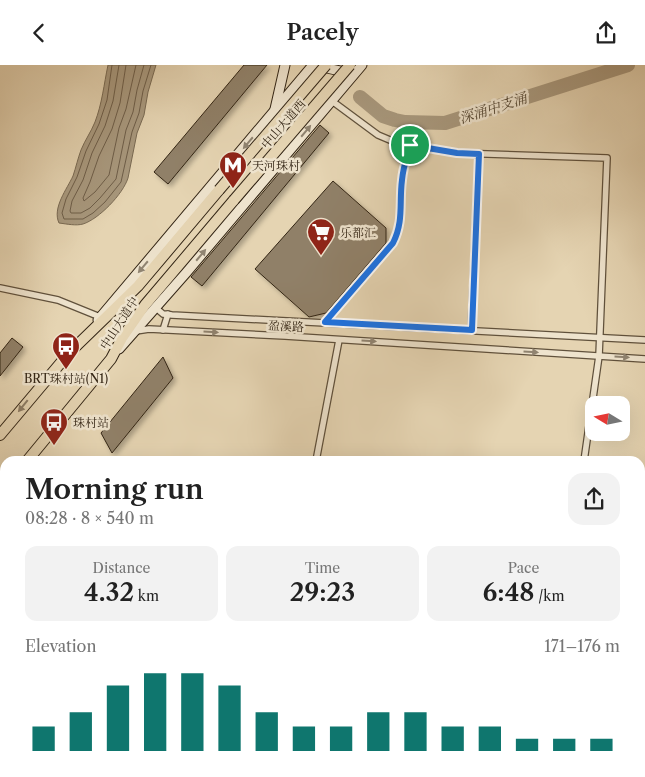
<!DOCTYPE html>
<meta charset="utf-8">
<style>
:root{--surface:#fff;--page:#f2f2f2;--text:#222;--muted:#767676;--accent:#0f766e}
body{margin:0;font-family:"Libre Caslon Text","Noto Serif SC",serif;background:var(--page);color:var(--text);height:100vh;display:flex;flex-direction:column;font-size:19px;white-space:nowrap}
*{box-sizing:border-box;margin:0}
p{font-size:16px;color:var(--muted)}
.icon{flex:none;width:28px;height:28px;fill:none;stroke:currentColor;stroke-width:2;stroke-linecap:round;stroke-linejoin:round}
.map{position:relative;flex:1;overflow:hidden}
.drawer{position:absolute;left:0px;top:391px;width:645px;height:321px;display:flex;flex-direction:column;background:var(--surface);border-radius:15px 15px 0 0;box-shadow:0 5px 20px #0002}
.drawer>*{flex:none}
.needle{width:32px;rotate:280deg}
.fabs{position:absolute;left:585px;top:331px;display:grid;gap:10px}
.fabs a{display:grid;place-items:center;width:45px;height:45px;border-radius:10px;background:var(--surface);box-shadow:0 5px 20px #0002;font-size:25px}
.pin{position:absolute;display:grid;place-items:center;width:42px;height:42px;color:#fff;margin:-21px;border:2px solid #fff;border-radius:50%;box-shadow:0 1px 5px #0007}
.round{display:grid;place-items:center;flex:none;width:52px;height:52px;border-radius:15px;background:var(--page)}
.headline{display:flex;align-items:center;justify-content:space-between;height:85px;padding:0 25px}
h1{font-size:28px;font-weight:600;line-height:38px}
.metrics{display:grid;grid-template-columns:repeat(3,1fr);gap:8px;height:85px;padding:5px 25px}
.metrics div{display:grid;align-content:center;border-radius:12px;background:var(--page);text-align:center}
.metrics b{font-size:25px;font-weight:600}
.metrics small{font-size:14px;font-weight:400}
.metrics p{font-size:14px}
.chart{height:140px;padding:10px 25px}
.chart p{display:flex;justify-content:space-between}
.chart svg{width:100%;height:90px;margin-top:5px;stroke:var(--accent);stroke-width:6}
header{display:flex;justify-content:space-between;align-items:center;height:65px;padding:0 25px;background:var(--surface);font-size:22px;font-weight:600}
.map>svg:first-child{display:block}
</style>
<header><svg class="icon" aria-label="back" viewBox="0 0 24 24"><path d="M15 5l-7 7 7 7"/></svg>Pacely<svg class="icon" aria-label="share" viewBox="0 0 24 24"><path d="M12 15V3M7 8l5-5 5 5M5 13v7h14v-7"/></svg></header>
<div class="map">
<svg width="645" height="712" viewBox="0 0 645 712">
<defs>
<filter id="shadow"><feDropShadow dx="3" dy="3" stdDeviation="2.5" flood-color="#0004"/></filter>
</defs>
<rect width="100%" height="100%" fill="#e5d4b2"/>
<filter id="stains"><feTurbulence type="fractalNoise" baseFrequency=".004" numOctaves="4"/><feColorMatrix values="0 0 0 0 .2 0 0 0 0 .09 0 0 0 0 .02 0 0 0 .5 -.17"/></filter>
<radialGradient id="worn" r=".72"><stop offset=".6" stop-color="#630" stop-opacity="0"/><stop offset="1" stop-color="#630" stop-opacity=".3"/></radialGradient>
<path fill="#c7b697" stroke="#7d6e56" d="M462,708H530L575,712H457Z"/>
<path fill="#a8987d" stroke="#796a53" d="M108,0H156L148,27L144,50L137,68L128,113C123,129 99,154 83,159C76,161 67,159 59,158C52,143 67,124 73,111C76,102 78,93 81,85C85,75 91,67 95,57C102,39 104,19 108,0Z"/>
<g fill="none" stroke-linecap="round" stroke-linejoin="round">
<g stroke="#6e5e49" stroke-width="1">
<path d="M112,0L107,35L99,59L86,86L77,112L66,134L62,148L64,154H83L93,148L105,137L121,117L132,67L139,48L143,26L151,0"/>
<path d="M119,0L113,36L105,61L92,88L83,115L72,136L70,146L71,148H81L90,143L100,133L116,114L126,65L133,47L137,25L144,0"/>
<path d="M126,0L120,38L112,64L99,91L90,117L83,133L84,136L95,127L109,110L119,63L126,44L136,0"/>
</g>
<g stroke="#a8987d" stroke-width="14">
<path d="M360,32L383,51L395,55L405,57L445,58L628,0"/>
<path d="M0,629L5,633"/>
<path d="M640,679H645"/>
<path d="M32,712L33,708"/>
<path d="M420,712L423,708"/>
</g>
</g>
<g fill="#908067" stroke="#332515" filter="url(#shadow)">
<path d="M244,0H267L168,119L154,107Z"/>
<path d="M320,60L329,68L202,221L191,212Z"/>
<path d="M333,116L386,163V178L326,248L309,252L255,204Z"/>
<path d="M12,273L23,282L0,311V288Z"/>
<path d="M163,292L173,313L112,388L101,368Z"/>
</g>
<g fill="none" stroke-linecap="round" stroke-linejoin="round">
<g stroke="#60513c" stroke-width="5">
<path id="service" d="M640,518H645"/>
</g>
<g stroke="#60513c" stroke-width="8">
<g id="minor">
<path d="M332,36L378,70L397,78L457,88L607,93L599,291L584,396"/>
<path d="M0,223L58,235L100,252"/>
<path d="M156,243L163,249L172,250L645,275"/>
<path d="M325,257L393,178C404,156 399,138 402,115C403,103 407,91 410,80"/>
<path d="M163,265L168,249"/>
<path d="M471,265L479,89"/>
<path d="M136,266L149,264L285,271L645,294"/>
<path d="M316,396L339,275"/>
<path d="M0,491L5,493"/>
</g>
</g>
<g stroke="#60513c" stroke-width="9">
<g id="tertiary">
<path d="M0,557L5,559"/>
<path d="M0,575L5,577"/>
<path d="M640,629H645"/>
<path d="M640,642H645"/>
<path d="M0,653L5,656"/>
<path d="M640,707L645,708"/>
</g>
</g>
<g stroke="#332515" stroke-width="11">
<g id="secondary">
<path d="M318,1L349,8"/>
<path d="M275,44L285,0"/>
<path d="M270,60C282,58 289,63 290,75"/>
<path d="M98,255L313,0"/>
<path d="M119,284L186,208L362,0"/>
</g>
</g>
<g stroke="#332515" stroke-width="12">
<g id="trunk">
<path d="M0,370L69,288L138,221L219,125"/>
<path d="M27,396L111,294L122,273L145,240L234,135"/>
<path d="M0,429L5,423"/>
</g>
</g>
<use href="#service" stroke="#eee3cd" stroke-width="3"/>
<use href="#minor" stroke="#eee3cd" stroke-width="5.5"/>
<use href="#tertiary" stroke="#eee3cd" stroke-width="8"/>
<use href="#secondary" stroke="#eee3cd" stroke-width="9"/>
<use href="#trunk" stroke="#e5d4b2" stroke-width="10"/>
<g stroke="#332515" stroke-width="12" stroke-linecap="butt">
<g id="trunk-bridge">
<path d="M219,125L326,0"/>
<path d="M234,135L350,0"/>
</g>
</g>
<use href="#trunk-bridge" stroke="#e5d4b2" stroke-width="10"/>
</g>
<defs><path id="oneway-solid" d="M-6-.8H1V-3.2L6.5 0L1 3.2V.8H-6Z" transform="scale(1.25)"/></defs>
<g fill="#908471">
<use href="#oneway-solid" transform="translate(306 66) rotate(-50)"/>
<use href="#oneway-solid" transform="translate(248 78) rotate(130)"/>
<use href="#oneway-solid" transform="translate(201 190) rotate(-50)"/>
<use href="#oneway-solid" transform="translate(143 202) rotate(130)"/>
<use href="#oneway-solid" transform="translate(211 267) rotate(3)"/>
<use href="#oneway-solid" transform="translate(369 276) rotate(4)"/>
<use href="#oneway-solid" transform="translate(531 287) rotate(4)"/>
<use href="#oneway-solid" transform="translate(622 292) rotate(4)"/>
</g>
<use fill="#8c7c64" href="#oneway-solid" transform="translate(23 341) rotate(129)"/>
<g fill="none" stroke-linecap="round" stroke-linejoin="round">
<g stroke="#fff" stroke-width="10">
<path id="route" d="M410,80L457,88L479,89L472,265L325,257L393,178C404,156 399,138 402,115C403,103 407,91 410,80Z"/>
</g>
<use href="#route" stroke="#1a73e8" stroke-width="6"/>
</g>
<defs>
<g id="metro-pin" transform="scale(1.4375)"><path d="M0 17L-7.5 6A9.5 9.5 0 1 1 7.5 6Z" fill="#8f2418" stroke="#eee3cd"/><path d="M-5.5 5V-5H-3L0 0L3-5H5.5V5H3V-.5L0 4L-3-.5V5Z" fill="#fff"/></g>
<g id="supermarket-pin" transform="scale(1.4375)"><path d="M0 17L-7.5 6A9.5 9.5 0 1 1 7.5 6Z" fill="#8f2418" stroke="#eee3cd"/><path d="M-6-5.5h2.5l.6 2H6L4.5 2H-2.5L-4.4-4H-6ZM-1.5 3.2a1.3 1.3 0 1 0 .1 0ZM3 3.2a1.3 1.3 0 1 0 .1 0Z" fill="#fff"/></g>
<g id="bus-pin" transform="scale(1.4375)"><path d="M0 17L-7.5 6A9.5 9.5 0 1 1 7.5 6Z" fill="#8f2418" stroke="#eee3cd"/><path d="M-5-6H5V4H4V6H2V4H-2V6H-4V4H-5ZM-3.5-4V0h7V-4ZM-3.5 1.2v1.5H-2V1.2ZM2 1.2v1.5H3.5V1.2Z" fill="#fff"/></g>
</defs>
<g fill-rule="evenodd">
<use href="#metro-pin" x="233" y="100"/>
<use href="#supermarket-pin" x="321" y="167"/>
<use href="#bus-pin" x="66" y="281"/>
<use href="#bus-pin" x="54" y="357"/>
</g>
<g text-anchor="middle" dominant-baseline="central" stroke-width="5" stroke-linejoin="round" paint-order="stroke">
<g font-size="12" fill="#332515" stroke="#eee3cd">
<text transform="translate(283 59) rotate(-49)">中山大道西</text>
<text transform="translate(119 258) rotate(-57)">中山大道中</text>
<text transform="translate(286 261) rotate(3)">盈溪路</text>
</g>
<g font-size="12" fill="#332515" stroke="#eee3cd" text-anchor="start">
<text x="252" y="100">天河珠村</text>
<text x="340" y="167">乐都汇</text>
<text x="66" y="313" text-anchor="middle">BRT珠村站(N1)</text>
<text x="73" y="357">珠村站</text>
</g>
<g font-size="14" font-style="italic" fill="#564834" stroke="#eee3cd">
<text transform="translate(493 43) rotate(-18)">深涌中支涌</text>
</g>
</g>
<rect width="100%" height="100%" filter="url(#stains)"/>
<rect width="100%" height="100%" fill="url(#worn)"/>
</svg>
<div class="fabs">
<a><svg class="needle" viewBox="-14 -14 28 28"><path d="M0-13l5 13h-10z" fill="#e53935"/><path d="M0 13l5-13h-10z" fill="#767676"/></svg></a>
</div>
<div class="pin" style="left:410px;top:80px;background:#1e9e55"><svg class="icon" aria-label="arrive" viewBox="0 0 24 24"><path d="M6 21V4h12l-3 4 3 4H6"/></svg></div>
<section class="drawer">
<div class="headline"><div><h1>Morning run</h1><p>08:28 · 8 × 540 m</p></div><a class="round"><svg class="icon" aria-label="share" viewBox="0 0 24 24"><path d="M12 15V3M7 8l5-5 5 5M5 13v7h14v-7"/></svg></a></div>
<div class="metrics">
<div><p>Distance</p><b>4.32<small> km</small></b></div>
<div><p>Time</p><b>29:23</b></div>
<div><p>Pace</p><b>6:48<small> /km</small></b></div>
</div>
<div class="chart"><p><span>Elevation</span>171–176 m</p>
<svg viewBox="0 0 160 44" preserveAspectRatio="none"><path d="M5 44V32M15 44V25M25 44V12M35 44V6M45 44V6M55 44V12M65 44V25M75 44V32M85 44V32M95 44V25M105 44V25M115 44V32M125 44V32M135 44V38M145 44V38M155 44V38"/></svg>
</div>
</section>
</div>
